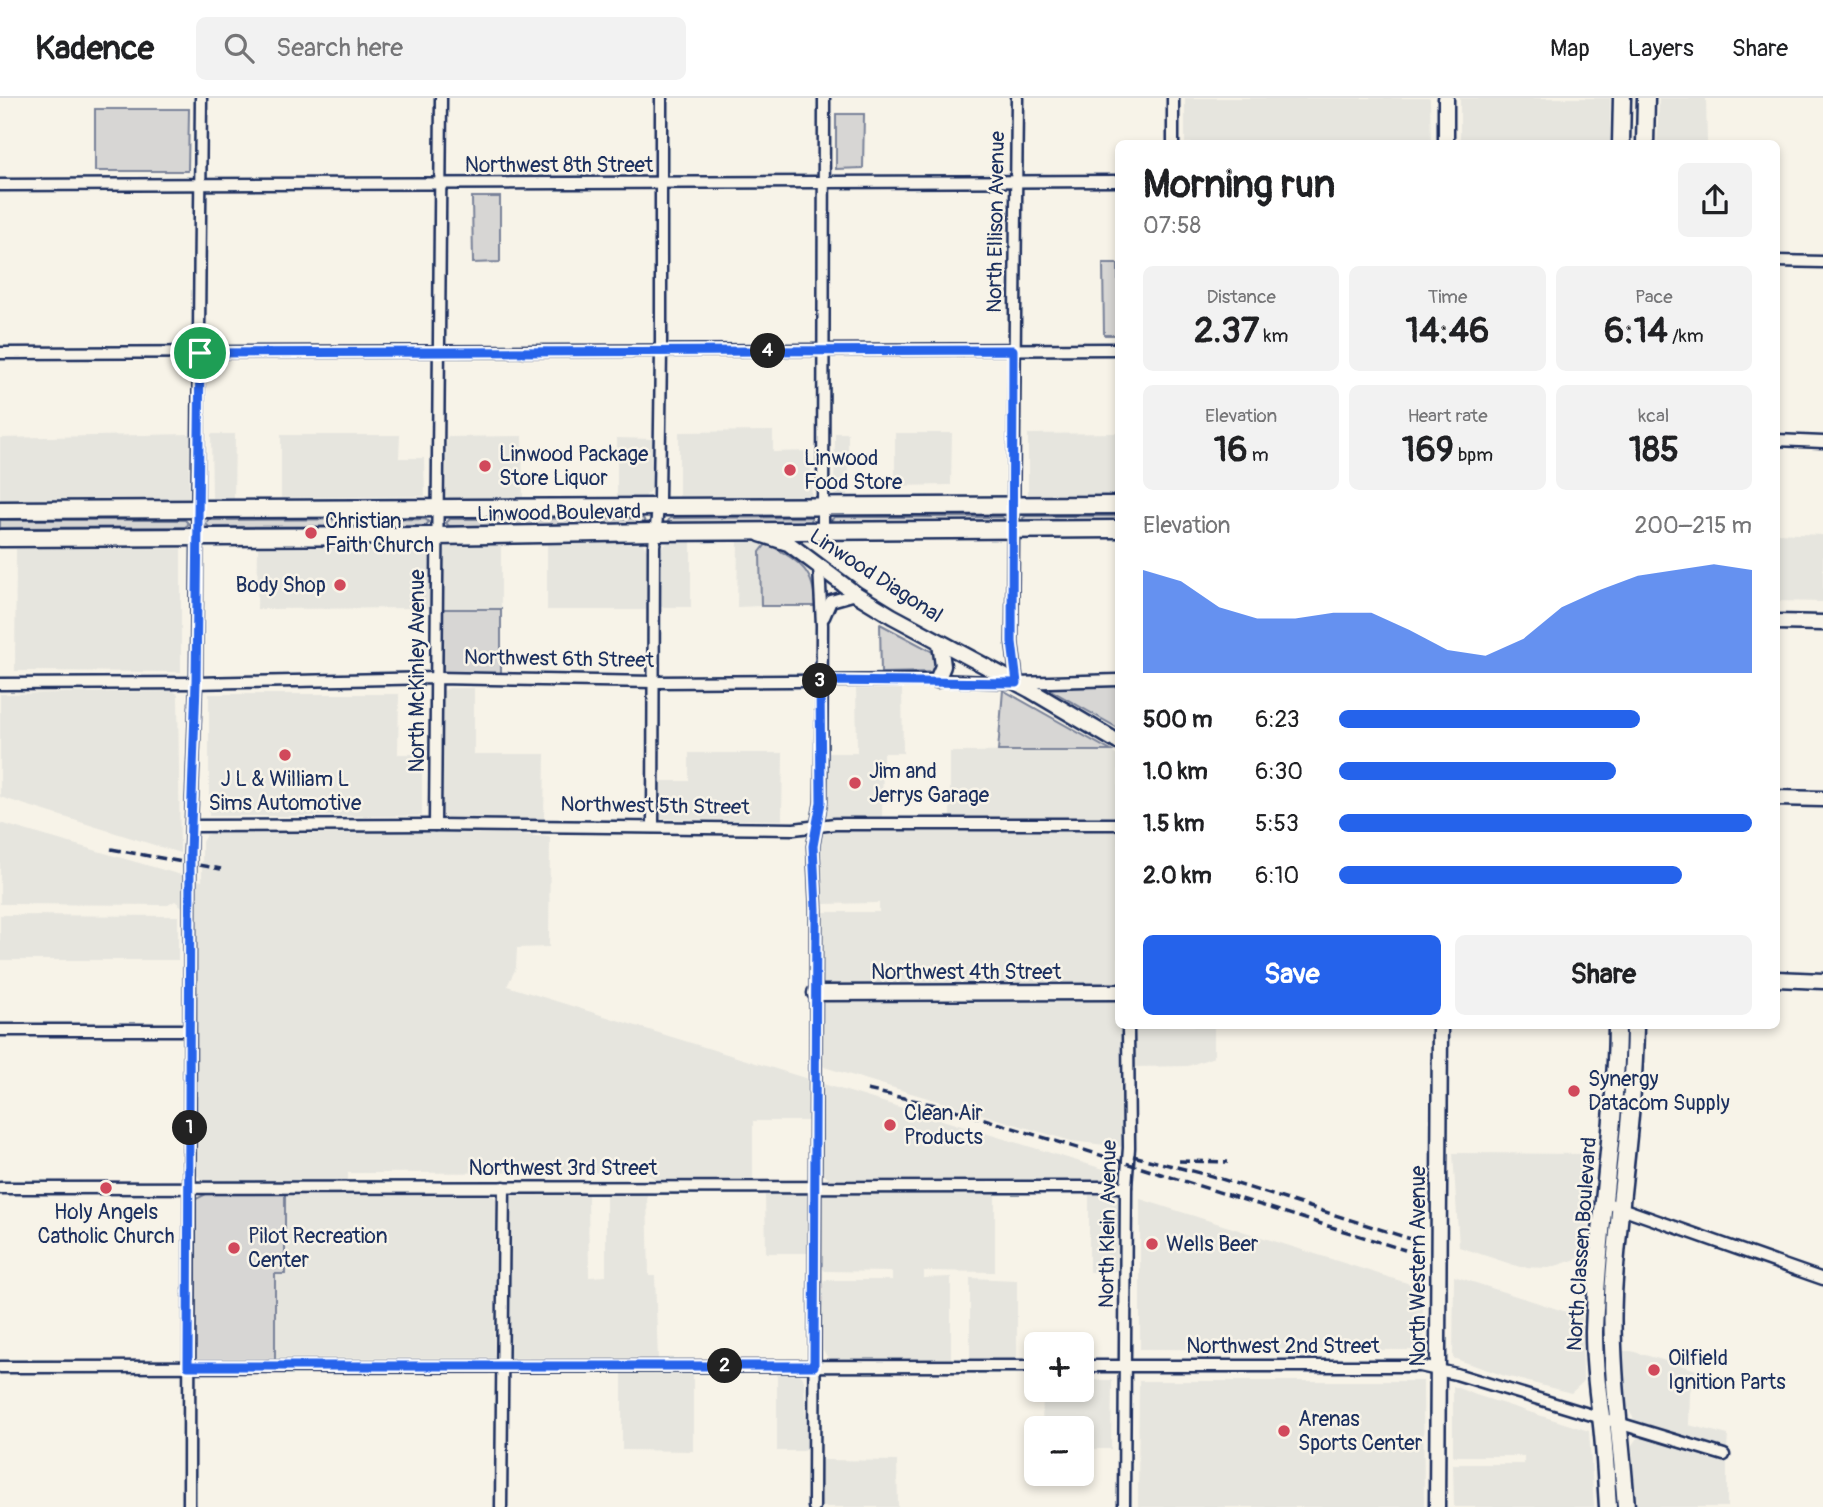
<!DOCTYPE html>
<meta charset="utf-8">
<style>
:root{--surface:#fff;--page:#f2f2f2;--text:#202124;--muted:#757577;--line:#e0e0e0;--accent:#2563eb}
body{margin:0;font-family:Pangolin,sans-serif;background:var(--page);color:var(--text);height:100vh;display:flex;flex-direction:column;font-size:26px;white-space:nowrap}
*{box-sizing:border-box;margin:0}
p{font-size:23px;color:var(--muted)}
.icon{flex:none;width:38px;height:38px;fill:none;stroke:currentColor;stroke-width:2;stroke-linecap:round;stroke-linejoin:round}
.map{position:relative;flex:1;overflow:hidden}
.side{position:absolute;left:1115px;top:42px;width:665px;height:889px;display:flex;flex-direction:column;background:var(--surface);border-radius:10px;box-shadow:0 4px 10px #0003}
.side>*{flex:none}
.controls{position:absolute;left:1024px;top:1234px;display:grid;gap:14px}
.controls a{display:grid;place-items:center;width:70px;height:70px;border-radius:10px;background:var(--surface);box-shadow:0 4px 10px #0003;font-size:35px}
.pin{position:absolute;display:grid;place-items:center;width:60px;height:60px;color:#fff;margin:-30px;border:4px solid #fff;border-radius:50%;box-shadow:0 2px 7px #0007}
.km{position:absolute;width:35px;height:35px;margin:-18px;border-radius:50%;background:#222;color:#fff;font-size:19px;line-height:35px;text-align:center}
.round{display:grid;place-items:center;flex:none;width:74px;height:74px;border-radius:10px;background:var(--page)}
.overview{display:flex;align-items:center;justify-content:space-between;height:119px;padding:0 28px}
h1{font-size:38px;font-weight:700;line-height:52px}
.stats{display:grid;grid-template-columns:repeat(3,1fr);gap:10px;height:119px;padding:7px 28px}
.stats div{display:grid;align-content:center;border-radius:10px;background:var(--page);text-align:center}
.stats b{font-size:35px;font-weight:700}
.stats small{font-size:19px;font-weight:400}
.stats p{font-size:19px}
.chart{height:196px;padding:14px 28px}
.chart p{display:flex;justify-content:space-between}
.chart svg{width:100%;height:126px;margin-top:7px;fill:var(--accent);opacity:.7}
.cta{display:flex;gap:14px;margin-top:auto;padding:14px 28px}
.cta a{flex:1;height:80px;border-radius:10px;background:var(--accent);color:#fff;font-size:28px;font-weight:700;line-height:80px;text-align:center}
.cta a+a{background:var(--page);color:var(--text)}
ul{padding:0 28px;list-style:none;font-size:23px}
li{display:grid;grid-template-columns:112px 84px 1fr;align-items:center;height:52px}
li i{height:18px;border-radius:9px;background:var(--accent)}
header{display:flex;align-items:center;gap:42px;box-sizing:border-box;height:98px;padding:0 35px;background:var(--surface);border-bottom:2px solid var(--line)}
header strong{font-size:33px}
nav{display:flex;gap:38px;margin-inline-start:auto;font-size:24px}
.search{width:490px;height:63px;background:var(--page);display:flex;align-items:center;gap:18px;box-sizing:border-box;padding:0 24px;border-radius:10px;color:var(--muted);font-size:26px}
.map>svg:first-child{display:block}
</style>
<header>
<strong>Kadence</strong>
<div class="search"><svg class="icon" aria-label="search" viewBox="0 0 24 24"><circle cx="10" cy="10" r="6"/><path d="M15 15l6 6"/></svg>Search here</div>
<nav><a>Map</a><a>Layers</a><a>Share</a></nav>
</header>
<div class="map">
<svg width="1823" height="1409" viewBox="0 0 1823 1409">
<rect width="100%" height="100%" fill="#f7f3e8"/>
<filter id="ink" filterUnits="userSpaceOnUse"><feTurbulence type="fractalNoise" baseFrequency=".0143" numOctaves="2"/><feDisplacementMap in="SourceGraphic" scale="14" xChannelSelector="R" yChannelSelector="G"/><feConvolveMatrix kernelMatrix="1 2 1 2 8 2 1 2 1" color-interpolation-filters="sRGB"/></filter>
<g filter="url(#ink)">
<g fill="#e6e5de">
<path d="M1185,0H1430L1431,45H1185Z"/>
<rect x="1460" y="0" width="150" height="45"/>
<path d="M1659,0H1706L1707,45H1657Z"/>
<path d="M773,333V354L810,353L812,402L679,401V334Z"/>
<path d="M835,335H848V398H834Z"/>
<path d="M895,335H952L951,387L895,388Z"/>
<path d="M1118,335V399H1028V336Z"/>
<path d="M190,336L189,402L0,404V340Z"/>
<path d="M211,336H235L234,401L212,400Z"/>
<path d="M281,337H400L399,360H424L425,398L281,400Z"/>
<path d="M522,338L523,404H453L446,397L447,339Z"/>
<path d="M617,340L653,341V388L643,402H617Z"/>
<path d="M1776,435L1823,437V504L1776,503Z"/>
<path d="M738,442L767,445L760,454L761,508L737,509Z"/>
<path d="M501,443V511H443V459L447,447L450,445Z"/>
<path d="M547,443L642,444L648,454L647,512H547Z"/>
<path d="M671,443H691V509H659L660,456L662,449Z"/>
<path d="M425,446L430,454L431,510L257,511L258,449Z"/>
<path d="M108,449L181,451V574L15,573L16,451Z"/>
<path d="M856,588H902L903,655H883L882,722H833L828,720L826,715L827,655H857Z"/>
<path d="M449,590H474V656H545L544,723L450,722L443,717L442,597L443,593Z"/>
<path d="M173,593L178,596L180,755L0,699V596Z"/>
<path d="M209,596H399L398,656H422V718H209Z"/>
<path d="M1111,653L1118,659V722H1044V732L1118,734V928H1122V1049L1071,1043L824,969L821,965V814H879V805L821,806V738L824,732L950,731V654Z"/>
<path d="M689,655H783L782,722L662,721L659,716V683H689Z"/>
<path d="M0,725L202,783V744L206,737L213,734H489L550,739L549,849L517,850L516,870L507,888L808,981V1023H753V1083H659L644,1074L348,1075V1084L201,1083L196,1076V827L198,822L175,803L168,807L0,806Z"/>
<path d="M0,817L178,818V862H0Z"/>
<path d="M1134,928H1214V959L1188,968L1134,969Z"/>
<path d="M820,985L1120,1076L1113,1082L830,1081L825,1078L821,1069Z"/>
<path d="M1453,1055L1594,1056L1586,1158L1549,1170L1520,1169L1459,1149Z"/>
<path d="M995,1094V1174L924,1173V1180L951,1179V1262H833L828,1260L823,1252V1186L825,1182H892V1174L825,1173L820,1168V1155H766L765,1095Z"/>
<path d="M1089,1094L1111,1095L1118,1099L1120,1170L1117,1173L1089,1174Z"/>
<path d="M285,1095L492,1096L496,1101L494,1261L275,1263V1176L285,1175Z"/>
<path d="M515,1095H588L589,1179L606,1178V1095H647L649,1178H655L658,1262H508L509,1105V1101Z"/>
<path d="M1140,1101L1423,1190V1252L1140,1251Z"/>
<path d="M1454,1178L1582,1219L1583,1284L1571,1295L1502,1277L1453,1260Z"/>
<path d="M970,1180L1017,1182V1262H970Z"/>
<path d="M1622,1253H1631L1697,1272L1690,1294L1689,1327L1728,1337L1727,1352L1635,1323L1627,1309Z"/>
<path d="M777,1274H795L802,1278L804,1283L807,1351L803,1353H777Z"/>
<path d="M622,1275H693V1353L622,1352Z"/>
<path d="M1082,1282H1112L1111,1351H1082V1330H1042L1043,1292H1082Z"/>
<path d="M1139,1283H1423L1424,1409H1138Z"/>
<path d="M1453,1288L1476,1297L1589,1333L1594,1409H1454L1453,1366H1524V1358H1453Z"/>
<path d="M1643,1339L1727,1364V1409H1635L1632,1347L1637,1340Z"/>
<path d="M823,1362L897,1363L898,1409H819V1366Z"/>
</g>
<g fill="#d7d6d4" stroke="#798299" stroke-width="2">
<path d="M95,11H189L188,73H95Z"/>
<path d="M836,16H864L863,70L836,71Z"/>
<path d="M472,99H500V164L473,165Z"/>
<path d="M1103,166H1118V237H1104Z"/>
<path d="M1026,418H1118V425L1023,424V420Z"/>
<path d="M811,419L812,426L669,427L667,425L670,420Z"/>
<path d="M835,419H1002L1006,422L832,426L831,422Z"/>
<path d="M643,420L645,424L641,427L449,428L446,425L450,421Z"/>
<path d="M425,421L429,424L425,428L209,429L206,426L208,422Z"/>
<path d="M0,422H185L189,426L185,429L0,430Z"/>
<path d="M767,445C797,463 815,470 815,508H761L760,454Z"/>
<path d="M443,511H501V578L443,576Z"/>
<path d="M880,526L933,554L939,563L933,574L881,575Z"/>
<path d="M1118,586V630L1047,590L1048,588Z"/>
<path d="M1003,592L1111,653H998Z"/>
<path d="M285,1095V1176H275V1263H198L195,1260L196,1101L206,1096Z"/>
</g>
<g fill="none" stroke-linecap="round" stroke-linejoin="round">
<g stroke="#1b2f5e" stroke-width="15">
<g id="street">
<path d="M1173,46V0"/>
<path d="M0,87L1118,83"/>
<path d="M1776,163L1823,164"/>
<path d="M0,255L1118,251"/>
<path d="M1776,342L1823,344"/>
<path d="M823,433L824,0"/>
<path d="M824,519L831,503L856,496"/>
<path d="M1017,585L1012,544L1017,0"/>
<path d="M0,586L196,585L437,580L654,584L937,582L1017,585L1118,582"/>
<path d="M435,727L441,0"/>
<path d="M192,728L435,727L794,731L835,726H1118"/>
<path d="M653,729L654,448L659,400L661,252V0"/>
<path d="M0,932H189"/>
<path d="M0,1090L1126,1089"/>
<path d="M1604,1104L1823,1181"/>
<path d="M1082,1268H1420L1456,1276L1724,1357"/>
<path d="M0,1269L1036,1268"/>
<path d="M189,1409L190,755L196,585L201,0"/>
<path d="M501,1409L504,1089"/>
<path d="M814,1409L816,811L813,748L821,704L822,527L819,468"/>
<path d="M1124,1409L1126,1089L1129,1050L1128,928"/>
</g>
</g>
<g stroke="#1b2f5e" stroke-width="19">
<g id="secondary">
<path d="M1446,46V0"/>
<path d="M760,436L788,445L856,496L892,518L1030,592L1118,644"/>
<path d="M1776,524L1823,525"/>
<path d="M937,582L943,568L940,545"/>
<path d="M1776,700L1823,701"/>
<path d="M1776,881L1823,883"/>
<path d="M815,895L1118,894"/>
<path d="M1437,1409L1440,928"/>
</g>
</g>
<g stroke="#1b2f5e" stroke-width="21">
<g id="primary">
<path d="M1621,46L1622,0"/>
<path d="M1645,46L1646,0"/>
<path d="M0,412L1118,407"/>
<path d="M0,440L437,438L655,434L1118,431"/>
<path d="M1608,1409C1606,1379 1605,1349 1601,1319C1597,1290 1594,1263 1594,1234C1597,1132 1616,1030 1617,928"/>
<path d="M1626,1409C1621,1338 1610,1269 1613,1197C1618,1107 1634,1018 1635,928"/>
</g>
</g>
<use href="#street" stroke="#f7f3e8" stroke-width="10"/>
<use href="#secondary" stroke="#f7f3e8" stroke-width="14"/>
<use href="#primary" stroke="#f7f3e8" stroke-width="16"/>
<g stroke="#1b2f5e" stroke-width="3.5" stroke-dasharray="10 5" stroke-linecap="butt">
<path d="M111,751L221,771"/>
<path d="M867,992L949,1010L1405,1152"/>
<path d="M1133,1058L1212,1078L1414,1142"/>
<path d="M1179,1063L1228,1064"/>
</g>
</g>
</g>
<g fill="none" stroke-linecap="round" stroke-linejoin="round" filter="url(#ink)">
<g stroke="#fff" stroke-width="14">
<path id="route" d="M1013,252L1012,544L1017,585L820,583L821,704L813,748L816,811L814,1268H188L190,755L196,585L200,255Z"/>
</g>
<use href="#route" stroke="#2563eb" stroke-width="9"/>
</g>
<g fill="#d1495b" stroke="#f7f3e8" stroke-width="2.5">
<circle cx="485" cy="368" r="7"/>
<circle cx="790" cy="372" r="7"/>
<circle cx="311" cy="435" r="7"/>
<circle cx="340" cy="487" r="7"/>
<circle cx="285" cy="657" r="7"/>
<circle cx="855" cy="685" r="7"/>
<circle cx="1574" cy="993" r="7"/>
<circle cx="890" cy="1027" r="7"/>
<circle cx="106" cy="1090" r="7"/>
<circle cx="1152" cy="1146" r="7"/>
<circle cx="234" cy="1150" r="7"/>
<circle cx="1654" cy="1272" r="7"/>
<circle cx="1284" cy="1333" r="7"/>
</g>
<g text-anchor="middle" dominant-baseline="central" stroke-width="5" stroke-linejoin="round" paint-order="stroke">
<g font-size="21" fill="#1b2f5e" stroke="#f7f3e8">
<text x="559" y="67">Northwest 8th Street</text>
<text transform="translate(996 124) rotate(-89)">North Ellison Avenue</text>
<text transform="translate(559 415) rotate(-1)">Linwood Boulevard</text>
<text transform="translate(876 478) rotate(33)">Linwood Diagonal</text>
<text transform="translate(559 561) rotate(1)">Northwest 6th Street</text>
<text transform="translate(417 573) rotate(-90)">North McKinley Avenue</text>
<text transform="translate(655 708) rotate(1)">Northwest 5th Street</text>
<text x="966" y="874">Northwest 4th Street</text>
<text x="563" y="1070">Northwest 3rd Street</text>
<text transform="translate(1108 1126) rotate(-89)">North Klein Avenue</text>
<text transform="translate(1582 1146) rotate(-86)">North Classen Boulevard</text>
<text transform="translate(1418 1168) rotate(-90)">North Western Avenue</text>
<text x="1283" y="1248">Northwest 2nd Street</text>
</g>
<g font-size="21" fill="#1b2f5e" stroke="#f7f3e8" text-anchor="start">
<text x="499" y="356">Linwood Package<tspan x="499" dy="24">Store Liquor</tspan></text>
<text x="804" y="360">Linwood<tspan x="804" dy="24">Food Store</tspan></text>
<text x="325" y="423">Christian<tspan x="325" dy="24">Faith Church</tspan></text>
<text x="326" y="487" text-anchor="end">Body Shop</text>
<text x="869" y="673">Jim and<tspan x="869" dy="24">Jerrys Garage</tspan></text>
<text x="285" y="681" text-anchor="middle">J L &amp; William L<tspan x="285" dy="24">Sims Automotive</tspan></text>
<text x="1588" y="981">Synergy<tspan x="1588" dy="24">Datacom Supply</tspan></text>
<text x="904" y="1015">Clean Air<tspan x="904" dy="24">Products</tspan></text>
<text x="106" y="1114" text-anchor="middle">Holy Angels<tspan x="106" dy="24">Catholic Church</tspan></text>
<text x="248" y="1138">Pilot Recreation<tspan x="248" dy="24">Center</tspan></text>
<text x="1166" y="1146">Wells Beer</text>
<text x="1668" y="1260">Oilfield<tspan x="1668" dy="24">Ignition Parts</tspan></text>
<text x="1298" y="1321">Arenas<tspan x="1298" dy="24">Sports Center</tspan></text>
</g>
</g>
</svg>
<div class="controls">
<a>+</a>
<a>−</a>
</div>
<div class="pin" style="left:200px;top:255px;background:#1e9e55"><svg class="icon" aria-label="arrive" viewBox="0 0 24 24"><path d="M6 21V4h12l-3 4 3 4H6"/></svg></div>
<b class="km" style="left:190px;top:1030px">1</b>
<b class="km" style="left:725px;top:1268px">2</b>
<b class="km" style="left:820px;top:583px">3</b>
<b class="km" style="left:768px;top:253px">4</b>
<section class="side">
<div class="overview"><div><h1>Morning run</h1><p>07:58</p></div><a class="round"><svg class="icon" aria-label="share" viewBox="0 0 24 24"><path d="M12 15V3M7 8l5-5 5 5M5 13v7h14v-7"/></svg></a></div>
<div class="stats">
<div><p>Distance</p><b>2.37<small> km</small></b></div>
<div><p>Time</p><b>14:46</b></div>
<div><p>Pace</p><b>6:14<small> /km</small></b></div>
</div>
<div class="stats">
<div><p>Elevation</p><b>16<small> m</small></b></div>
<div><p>Heart rate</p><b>169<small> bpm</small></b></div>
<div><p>kcal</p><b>185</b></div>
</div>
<div class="chart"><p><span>Elevation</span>200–215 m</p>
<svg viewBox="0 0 160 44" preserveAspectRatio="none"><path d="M0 44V8L10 12L20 21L30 25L40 25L50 23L60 23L70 29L80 36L90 38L100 32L110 21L120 15L130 10L140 8L150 6L160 8V44z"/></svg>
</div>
<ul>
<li><b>500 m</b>6:23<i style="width:73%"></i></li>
<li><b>1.0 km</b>6:30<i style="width:67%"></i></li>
<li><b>1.5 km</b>5:53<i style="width:100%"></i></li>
<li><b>2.0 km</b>6:10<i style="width:83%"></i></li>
</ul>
<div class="cta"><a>Save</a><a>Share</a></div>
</section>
</div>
